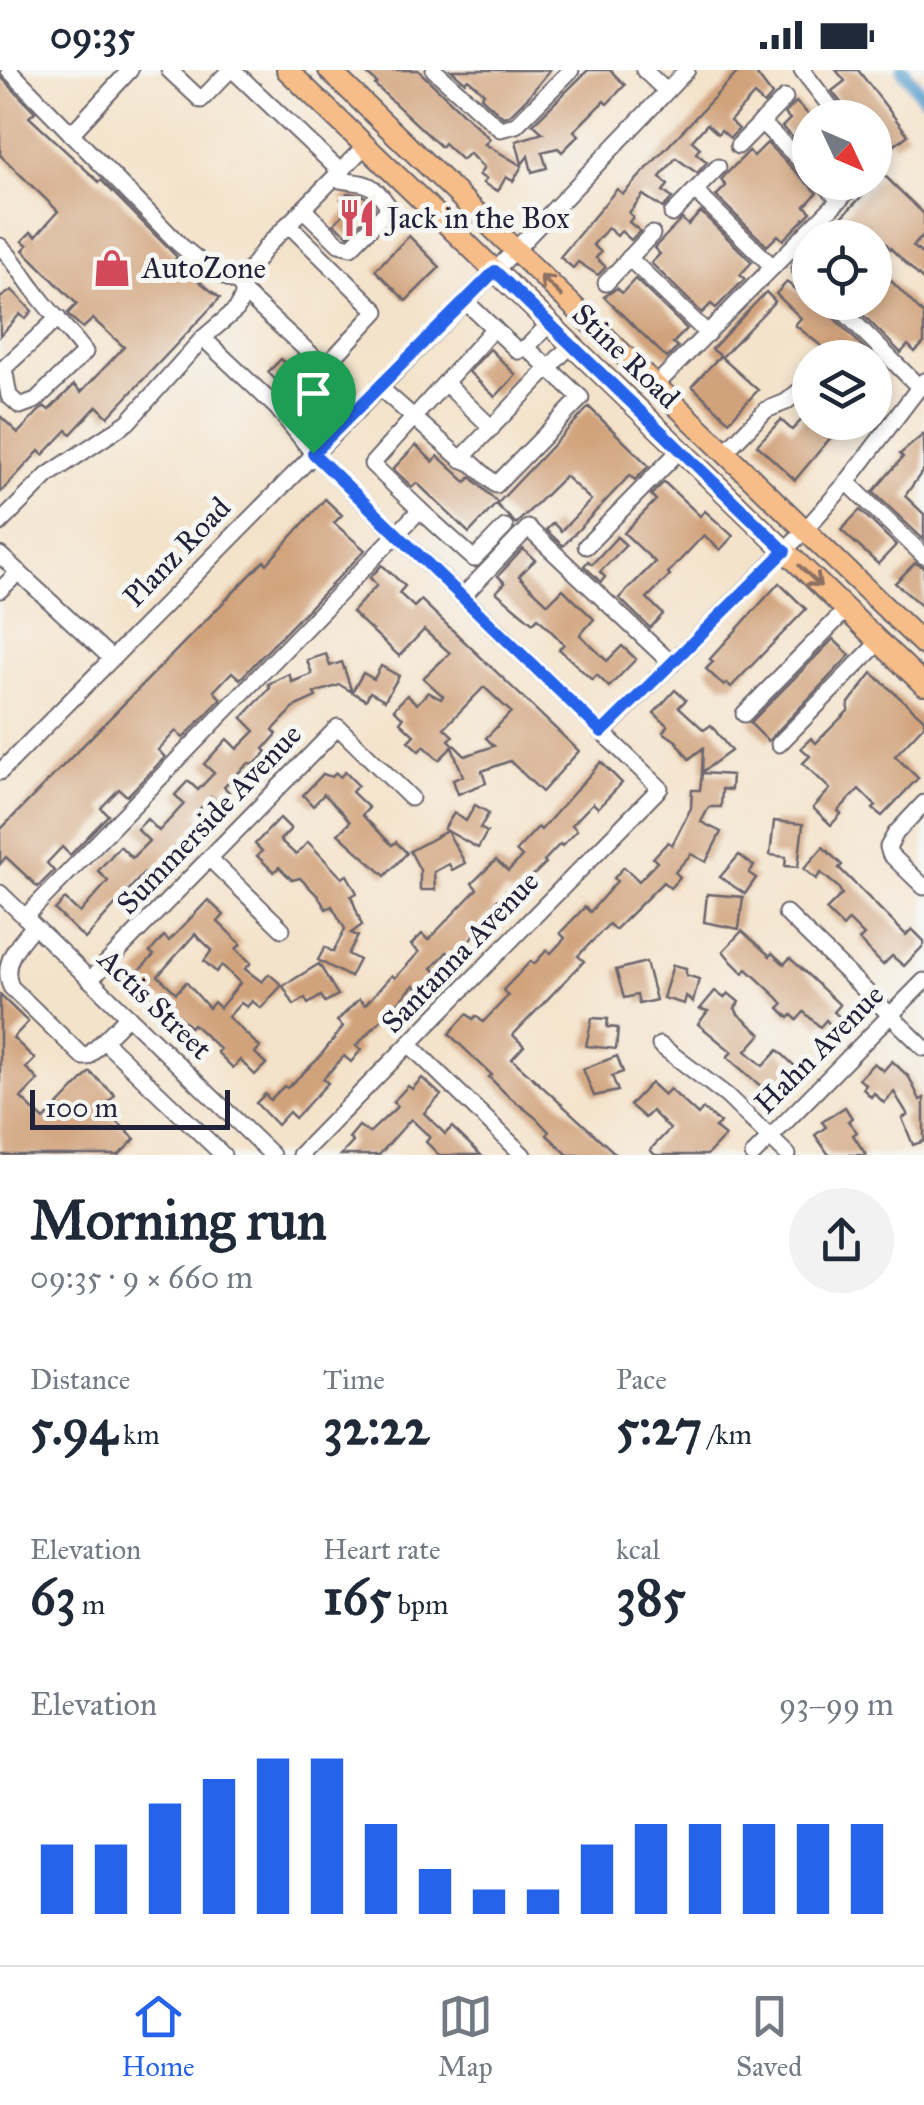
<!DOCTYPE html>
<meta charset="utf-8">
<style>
:root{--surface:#fff;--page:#f2f2f3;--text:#1f2937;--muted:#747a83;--line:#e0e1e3;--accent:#2563eb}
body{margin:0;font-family:"IM FELL Great Primer",serif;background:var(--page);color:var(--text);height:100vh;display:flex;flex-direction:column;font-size:38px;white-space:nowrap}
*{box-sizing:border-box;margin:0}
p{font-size:32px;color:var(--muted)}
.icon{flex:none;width:55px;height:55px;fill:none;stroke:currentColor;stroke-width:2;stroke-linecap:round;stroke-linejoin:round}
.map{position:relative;height:1085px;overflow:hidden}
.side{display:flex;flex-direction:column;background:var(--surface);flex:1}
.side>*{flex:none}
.needle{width:65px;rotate:134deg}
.tools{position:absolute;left:792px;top:30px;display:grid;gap:20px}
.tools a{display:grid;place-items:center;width:100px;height:100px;border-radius:50%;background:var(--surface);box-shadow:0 5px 15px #0003;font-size:50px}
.scale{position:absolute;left:30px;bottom:25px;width:200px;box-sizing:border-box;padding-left:10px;border:5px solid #22223b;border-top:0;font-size:28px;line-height:35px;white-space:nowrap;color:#22223b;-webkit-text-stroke:8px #f6f6f2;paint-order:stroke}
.pin{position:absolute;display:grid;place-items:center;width:85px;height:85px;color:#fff;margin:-102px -42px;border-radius:50% 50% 50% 0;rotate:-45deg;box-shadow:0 0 10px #0007}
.pin .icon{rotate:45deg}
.round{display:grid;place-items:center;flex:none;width:105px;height:105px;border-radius:52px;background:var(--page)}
.overview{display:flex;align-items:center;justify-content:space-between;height:170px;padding:0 30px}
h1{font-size:55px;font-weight:800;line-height:75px}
.figures{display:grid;grid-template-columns:repeat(3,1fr);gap:15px;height:170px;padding:10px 30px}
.figures div{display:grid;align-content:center}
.figures b{font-size:50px;font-weight:800}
.figures small{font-size:28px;font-weight:400}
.figures p{font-size:28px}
.chart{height:280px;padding:20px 30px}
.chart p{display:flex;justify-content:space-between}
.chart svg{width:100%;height:180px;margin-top:10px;stroke:var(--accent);stroke-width:6}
.status{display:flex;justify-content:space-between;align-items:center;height:70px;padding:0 50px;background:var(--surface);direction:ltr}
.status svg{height:28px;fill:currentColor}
.menu{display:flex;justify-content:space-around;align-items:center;height:140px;border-top:2px solid var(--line);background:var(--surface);font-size:28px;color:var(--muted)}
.menu a{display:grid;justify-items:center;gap:5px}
.menu .on{color:var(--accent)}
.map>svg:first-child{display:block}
</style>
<div class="status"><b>09:35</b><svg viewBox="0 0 49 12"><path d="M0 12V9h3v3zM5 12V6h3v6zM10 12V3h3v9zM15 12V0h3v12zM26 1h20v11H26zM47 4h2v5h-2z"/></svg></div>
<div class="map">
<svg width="924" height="1085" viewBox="0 0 924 1085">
<rect width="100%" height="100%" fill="#f6f6f2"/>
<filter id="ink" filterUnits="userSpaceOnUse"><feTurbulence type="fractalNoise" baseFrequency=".01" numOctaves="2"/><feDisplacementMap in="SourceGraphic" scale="20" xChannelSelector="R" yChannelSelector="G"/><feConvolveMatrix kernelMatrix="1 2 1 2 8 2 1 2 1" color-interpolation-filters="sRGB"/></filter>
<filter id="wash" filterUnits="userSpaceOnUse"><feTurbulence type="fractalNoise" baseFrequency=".0048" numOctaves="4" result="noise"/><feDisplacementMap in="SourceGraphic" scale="40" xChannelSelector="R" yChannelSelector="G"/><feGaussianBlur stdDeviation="2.25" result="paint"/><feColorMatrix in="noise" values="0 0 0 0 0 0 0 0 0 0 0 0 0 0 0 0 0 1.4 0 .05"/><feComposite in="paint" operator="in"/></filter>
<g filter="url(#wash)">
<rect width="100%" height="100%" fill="#f4e3cb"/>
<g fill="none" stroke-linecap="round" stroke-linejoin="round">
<path stroke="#5da0d1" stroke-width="14" d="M903,0L924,27"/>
</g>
<g id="blocks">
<g fill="#d1a37b" fill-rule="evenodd">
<path d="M363,0H418L490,69L485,74L522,96L513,111L506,107L498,121L483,113L486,109L479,105L484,98L469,83L462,90L444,73L441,77L375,15L377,13Z"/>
<path d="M451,0H550L528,27L510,45L503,47L481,27L484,23L468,9L465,12Z"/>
<path d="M588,0H610L625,15L607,34L604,31L574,61L579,65L562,82L558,78L542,82L547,98L532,102L528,86L522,94L516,71L543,63L533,54Z"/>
<path d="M740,0H762L757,5L772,25L764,34L754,25L730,51L739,59L730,68L721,60L718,64L707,54L692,71L700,78L696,83L707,92L697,103L676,88L660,107L668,115L663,121L672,128L663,138L643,125L629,143L633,147L629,152L640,161L631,170L621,161L617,166L608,158L593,175L601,182L596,188L606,197L598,205L578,192L573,198L560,187L617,119L623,124Z"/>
<path d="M836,0H858L908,65L895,75L889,68L875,78V48H853L832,21L845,11Z"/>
<path d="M0,6L35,42L29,47L99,112L101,110L104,113L177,187L174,191L220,228L108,347L97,336L71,364L67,360L43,385L39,381L0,423V346L18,363L39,341L45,337L49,340L74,315L81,322L124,277L93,249L83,258L69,246L68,243L77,234L23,180L28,175L22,171L31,162L36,166L58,141L0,85Z"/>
<path d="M796,32L810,46V84L782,57L790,49L785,44Z"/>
<path d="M767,73L817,123L805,136L811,142L783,170L778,165L767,176L716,126L726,116L721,110L728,102L749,81L754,86Z"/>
<path d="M883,104L924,144V165L913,176L924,186V211L878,166L822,168Z"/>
<path d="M348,123L364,126L375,137L348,165L334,154L350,137L341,129Z"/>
<path d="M701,142L752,192L740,205L745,209L716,238L711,234L702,243L651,193L660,184L654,178L677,154L682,149L688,155Z"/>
<path d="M409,166L440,197L406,231L375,200Z"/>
<path d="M875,194L924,245V273L915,282L908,275L901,283L850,232H875Z"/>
<path d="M635,209L687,259L673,273L678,277L667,288L604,227L617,218L622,223Z"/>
<path d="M787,212L809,232H823L826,240L874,288H817L825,279L795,255L801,248L776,224Z"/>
<path d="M12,220L32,241L25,249L20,244L0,266V228Z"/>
<path d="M766,222L775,231L722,287L712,279Z"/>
<path d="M490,279L516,305L495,327L469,302Z"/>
<path d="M720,286L758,320L729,351L692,316Z"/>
<path d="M281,289L306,313L293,328L268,302Z"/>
<path d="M589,337L649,396L635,410L630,405L563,476L546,460L553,453L561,461L591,430L565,406L516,454L496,434L469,463L417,413L412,417L393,399L416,375L433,392L438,386L466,412L471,407L498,433Z"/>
<path d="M810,341V352H830L837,360L795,410L757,375L781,350L792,360Z"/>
<path d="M924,364V399L905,426L924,444V470L873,422L903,387L900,384Z"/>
<path d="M664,412L700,446L705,441L733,466L720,480L704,465L668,503L670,505L647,528L663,544L650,558L619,528L655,492L624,463L656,430L651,425Z"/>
<path d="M325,429L342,445L334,453L365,480L240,609L232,602L214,621L221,629L183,668L176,661L158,680L165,687L127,726L119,719L101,738L108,745L70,785L62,777L47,793L54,801L38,817L6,787L0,794V760L264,491L267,494Z"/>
<path d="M860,440L896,475L878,494L841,460Z"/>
<path d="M617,467L626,475L600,502L605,507L601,512L584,496L588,491L592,494Z"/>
<path d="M523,479L535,490L519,506L529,516L548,534L563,519L576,532L594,549L580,565L607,591L622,576L636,589L609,617L597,605L592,610L572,591L559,579L564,574L538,548L533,553L496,522L505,513L498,506Z"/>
<path d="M915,493L924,497V538L895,513Z"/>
<path d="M382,495L405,516L399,523L414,537L421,530L579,681L542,722L510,691L482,701L486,713L458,724L453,710L463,706L452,677L439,690L424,676L419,681L408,671L414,665L400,652L403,648L394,639L407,625L417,634L428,622L441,629L443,626L423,608L450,583L424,560L399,586L352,542L377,515L370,508ZM484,617L511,642L486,668L494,676L465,686L449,670L453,666L444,658Z"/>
<path d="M779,513L806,539L731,617L727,613L724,616L706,599L713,592L710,589Z"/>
<path d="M833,569L850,585L768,671L750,653Z"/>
<path d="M326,584L330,596L342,592L352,622L363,603L374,609L381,596L399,606L385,630L370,622L366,630L340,615L314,623L316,627L296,636L273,660L277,664L264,679L267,682L255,694L249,693L239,702L224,717L229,722L218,733L211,727L196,743L203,749L147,806L144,803L85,869L55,840L65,829L80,843L108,811L98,801L120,776L132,788L149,771L137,759L147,749L159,761L184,734L175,725L188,711L198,720L214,703L204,694L227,669L237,679L255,661L242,648L270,618L268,614L289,604L292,612L312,604L307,590Z"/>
<path d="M872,603L924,649V655L895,686L918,708L882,746L873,739L876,736L859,719L838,741L841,744L831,755L813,738L830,719L803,693L810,686L801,678L811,668L816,673L848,641L849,633Z"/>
<path d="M675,620L686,630L679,637L704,660L711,655L731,681L702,702L703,678L689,689L676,671L663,662L668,656L654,643Z"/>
<path d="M601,692L622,713L598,738L593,733L572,755L577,760L562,776L560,774L544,791L546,793L512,826L506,821L492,836L495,839L480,854L483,856L453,887L447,882L432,898L437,903L420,921L414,915L394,937L399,941L388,953L383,948L356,976L361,980L351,992L344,986L323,1009L328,1013L295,1048L289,1042L277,1055L256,1033L265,1024L270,1030L284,1016L287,1018L317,990L343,957L337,951L359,929L365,935L392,905L395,908L419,882L411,875L422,864L428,870L477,819L472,813L496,790L508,801L522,787L516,781L538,757L541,760Z"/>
<path d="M345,702L358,715L352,722L369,738L362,745L392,775L396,772L407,783L385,806L338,764L350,752L342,742L324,724L313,736L303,725L323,704L332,707L336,703L340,707Z"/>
<path d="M702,703L732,705L731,720L722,719L721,737H709L701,752L721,762L706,792L691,784L675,802L680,807L670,818L663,812L615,860L609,854L578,886L584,891L513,965L524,976L512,989L617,1085H568L547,1065L549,1062L536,1048L506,1024L489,1007L492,1005L449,964L467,944L473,949L476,946L483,952L508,926L503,920L531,891L534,894L547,880L551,883L565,868L560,863L585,837L590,842L617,811L614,808L624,797L639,811L657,792L653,788L668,772L672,775L691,738L692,720H700Z"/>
<path d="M475,735L489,743L480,758L487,762L478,778L444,759L454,743L466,751Z"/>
<path d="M280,748L291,759L280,770L296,785L308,772L342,808L347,805L357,823L351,826L362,855L351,863L358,866L348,884L359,890L350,907L318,890L325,877L333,882L345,859L332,836L326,839L318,826L300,808L292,810L279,797L274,802L257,786L262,781L255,774Z"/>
<path d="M774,751L803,754L798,797L785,796L786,787L770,785Z"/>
<path d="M447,761L465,793L452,800L449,794L434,802L435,820H420V800L410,781Z"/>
<path d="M823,777L842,795L839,798L906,865L912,859L924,871V875L904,896L892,886L883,895L859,870L864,865L849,850L843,857L826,840L842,824L838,817L821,803L816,809L804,799Z"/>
<path d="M739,785L754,796L749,803L756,808L745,824L720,807Z"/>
<path d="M707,824L743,827L739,859L704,852Z"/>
<path d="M208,830L224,845L218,852L241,874L236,879L251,893L245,899L262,912L269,904L282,915L261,938L252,931L247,937L241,933L228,947L260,977L255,983L266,994L255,1005L240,990L233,998L217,982L220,979L193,954L190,957L161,928L156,933L143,921L148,916L136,904L154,885L150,882L164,866L169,871ZM195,864L212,880L204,891L216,902L222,895L240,913L220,938L214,932L209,938L186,912L176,923L158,906Z"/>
<path d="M742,861L770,886L772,883L784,894L790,888L840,935L834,942L844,951L835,960L826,950L820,957L804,942L797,950L792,945L789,948L779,938L783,934L777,927L747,899L743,903L732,892L723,881Z"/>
<path d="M646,892L656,930L639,934L637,925L624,928L616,900Z"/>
<path d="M319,894L338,925L325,932L321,926L308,934L305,928L294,935L283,916Z"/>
<path d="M673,895L686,898V905L699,909L693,932L686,926L684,934L663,928Z"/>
<path d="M715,921L724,928L728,923L739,932L735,938L738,944L761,964L746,981L763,996L778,980L800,1001L781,1022L771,1012L764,1019L727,987L732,982L698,954L708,941L700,939Z"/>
<path d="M0,925L28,952L13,968L35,989L26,998L38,1010L21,1028L44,1050L90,1002L115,1025L103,1038L135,1069L119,1085H0Z"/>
<path d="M592,948L608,949L607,957L618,958L616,979L586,976Z"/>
<path d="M617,986L623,1002L612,1006L618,1021L594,1026L583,999Z"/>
<path d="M892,991L909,1007L920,1030L924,1028V1071L913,1075L902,1048L908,1045L894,1022L884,1033L874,1023L871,1027L863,1019L866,1015L859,1009L874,993L883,1001Z"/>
<path d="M422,1008L441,1025L424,1043L445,1064L452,1057L481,1085H439L426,1072L430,1067L411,1049L379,1085H341L353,1072L349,1068L359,1056L369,1063L398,1036L393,1032L408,1016L412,1019Z"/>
<path d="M651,1013L664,1025L670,1019L698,1045L703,1039L720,1053L715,1058L725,1066L707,1085H655L650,1080L670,1059L652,1041L645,1048L630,1035Z"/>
<path d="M845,1037L852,1048L848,1051L857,1062L853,1065L866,1085H829L815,1065L826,1057L822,1052Z"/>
</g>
</g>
</g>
<g filter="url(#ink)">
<use href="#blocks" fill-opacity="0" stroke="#6c666d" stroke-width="2.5"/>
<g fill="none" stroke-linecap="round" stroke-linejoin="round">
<g stroke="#6c666d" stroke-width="19">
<g id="minor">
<path d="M169,0L201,30L230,0"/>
<path d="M233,0L341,102"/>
<path d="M434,0L500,59L516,55L571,0"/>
<path d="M644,0L666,21"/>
<path d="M802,0L839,48"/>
<path d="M761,52L810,100"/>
<path d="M71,64L130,0"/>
<path d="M738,76L785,28"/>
<path d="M823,112L840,130"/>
<path d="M695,121L773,197"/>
<path d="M303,139L339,174L351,177L386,142L387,134C368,107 362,115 334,109"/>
<path d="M672,144L718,97"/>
<path d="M0,176C15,190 22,205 34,220C50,242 69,261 85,282L36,330L20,336L9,326L4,298L58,248"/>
<path d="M629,188L708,264"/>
<path d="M799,198L810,209"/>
<path d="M606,213L652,164"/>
<path d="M240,214L266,177L365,76"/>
<path d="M244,223L325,297L377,241L288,154"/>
<path d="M465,231L518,281L528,276L549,254"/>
<path d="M834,232L919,317"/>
<path d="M203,268L277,338L313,383L660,718L300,1085"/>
<path d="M446,314L492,358"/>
<path d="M655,316L857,112"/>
<path d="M379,317L461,389L571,275"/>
<path d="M724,383L766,340L786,332L810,312"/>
<path d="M461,389L473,394L496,415L581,328L526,277"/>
<path d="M847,412L924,486"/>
<path d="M420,440L474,489L505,457"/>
<path d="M0,453L48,405L128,352L203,268L237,239L244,223L240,214L207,197L180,175L9,0"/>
<path d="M586,476L680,380"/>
<path d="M0,485L111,588"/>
<path d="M0,520L19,502"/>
<path d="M462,527L528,458L672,594"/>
<path d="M744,644L846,540"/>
<path d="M603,662L805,460L847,412L924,311"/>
<path d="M779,674L879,572"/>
<path d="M0,702L495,201L687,0"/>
<path d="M924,733L896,763L888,777L890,784L924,817"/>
<path d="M209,788L282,859"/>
<path d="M0,823L272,1085"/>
<path d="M786,843L924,978"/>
<path d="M25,847L420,440L372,394L494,258"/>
<path d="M34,856C19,873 0,893 11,917L83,987H87L128,946"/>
<path d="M90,910L338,657L411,728"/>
<path d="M104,971L223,1085"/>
<path d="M409,974L523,1085"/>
<path d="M660,975L727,1026L788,1085"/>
<path d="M753,1085L924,911"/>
</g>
</g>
<g stroke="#6c666d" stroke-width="24">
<g id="major">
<path d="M287,0L924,615"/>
<path d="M329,0L924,575"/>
</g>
</g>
<use href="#minor" stroke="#fff" stroke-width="15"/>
<use href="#major" stroke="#f7bd88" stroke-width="20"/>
</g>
<defs><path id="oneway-shaft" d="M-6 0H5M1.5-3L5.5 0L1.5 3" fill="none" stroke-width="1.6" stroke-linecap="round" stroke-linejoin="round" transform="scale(2.5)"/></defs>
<g stroke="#8c7062">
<use href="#oneway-shaft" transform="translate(551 216) rotate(-136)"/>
<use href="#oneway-shaft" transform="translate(810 506) rotate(44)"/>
</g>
</g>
<g fill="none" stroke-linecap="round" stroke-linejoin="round" filter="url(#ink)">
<g stroke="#fff" stroke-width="20">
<path id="route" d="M495,201L785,481L602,662L313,383Z"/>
</g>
<use href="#route" stroke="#2563eb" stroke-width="12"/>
</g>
<defs>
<g id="restaurant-bare" transform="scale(3)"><path d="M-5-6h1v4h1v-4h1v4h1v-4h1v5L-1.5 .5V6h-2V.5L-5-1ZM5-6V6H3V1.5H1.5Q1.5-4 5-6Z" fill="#d1495b" stroke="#f6f6f2" stroke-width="2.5" paint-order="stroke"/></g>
<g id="shop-bare" transform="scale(3)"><path d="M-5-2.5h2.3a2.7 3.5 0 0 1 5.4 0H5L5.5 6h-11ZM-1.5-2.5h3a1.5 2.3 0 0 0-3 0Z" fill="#d1495b" stroke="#f6f6f2" stroke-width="2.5" paint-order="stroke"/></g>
</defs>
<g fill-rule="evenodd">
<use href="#restaurant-bare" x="357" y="148"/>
<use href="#shop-bare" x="112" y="198"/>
</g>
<g text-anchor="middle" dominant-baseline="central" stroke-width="10" stroke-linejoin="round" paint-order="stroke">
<g font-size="30" fill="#22223b" stroke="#f6f6f2" text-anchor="start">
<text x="387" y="148">Jack in the Box</text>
<text x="142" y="198">AutoZone</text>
</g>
<g font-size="30" fill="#22223b" stroke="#f6f6f2">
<text transform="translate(626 286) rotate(44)">Stine Road</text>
<text transform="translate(177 482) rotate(-46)">Planz Road</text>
<text transform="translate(209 749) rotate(-46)">Summerside Avenue</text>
<text transform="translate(460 882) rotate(-46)">Santanna Avenue</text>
<text transform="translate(155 934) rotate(44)">Actis Street</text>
<text transform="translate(819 979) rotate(-45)">Hahn Avenue</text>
</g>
</g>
</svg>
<div class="tools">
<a><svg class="needle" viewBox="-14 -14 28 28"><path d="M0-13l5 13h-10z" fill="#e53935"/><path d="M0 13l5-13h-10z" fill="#747a83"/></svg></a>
<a><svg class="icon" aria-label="locate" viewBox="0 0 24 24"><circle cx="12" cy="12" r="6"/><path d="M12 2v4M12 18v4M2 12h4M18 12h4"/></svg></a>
<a><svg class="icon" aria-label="layers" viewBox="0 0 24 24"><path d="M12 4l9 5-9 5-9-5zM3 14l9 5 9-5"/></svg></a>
</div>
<div class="scale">100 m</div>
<div class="pin" style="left:313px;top:383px;background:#1e9e55"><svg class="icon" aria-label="arrive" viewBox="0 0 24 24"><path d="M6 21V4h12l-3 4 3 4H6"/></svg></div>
</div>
<section class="side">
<div class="overview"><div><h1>Morning run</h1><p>09:35 · 9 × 660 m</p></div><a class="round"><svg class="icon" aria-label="share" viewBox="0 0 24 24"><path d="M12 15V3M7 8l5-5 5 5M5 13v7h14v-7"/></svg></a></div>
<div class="figures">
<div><p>Distance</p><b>5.94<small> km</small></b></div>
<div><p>Time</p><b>32:22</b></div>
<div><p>Pace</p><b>5:27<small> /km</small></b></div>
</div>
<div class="figures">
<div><p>Elevation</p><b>63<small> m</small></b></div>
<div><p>Heart rate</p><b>165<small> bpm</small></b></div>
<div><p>kcal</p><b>385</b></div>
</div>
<div class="chart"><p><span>Elevation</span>93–99 m</p>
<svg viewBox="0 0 160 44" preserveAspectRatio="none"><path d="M5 44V27M15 44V27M25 44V17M35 44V11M45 44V6M55 44V6M65 44V22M75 44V33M85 44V38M95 44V38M105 44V27M115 44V22M125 44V22M135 44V22M145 44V22M155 44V22"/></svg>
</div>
</section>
<nav class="menu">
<a class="on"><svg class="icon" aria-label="home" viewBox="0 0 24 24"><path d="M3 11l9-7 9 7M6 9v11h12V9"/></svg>Home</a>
<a><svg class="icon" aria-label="map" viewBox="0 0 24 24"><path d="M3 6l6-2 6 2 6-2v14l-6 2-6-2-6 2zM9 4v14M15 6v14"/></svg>Map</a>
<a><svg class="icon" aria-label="saved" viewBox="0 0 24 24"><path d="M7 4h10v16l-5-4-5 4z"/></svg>Saved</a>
</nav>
